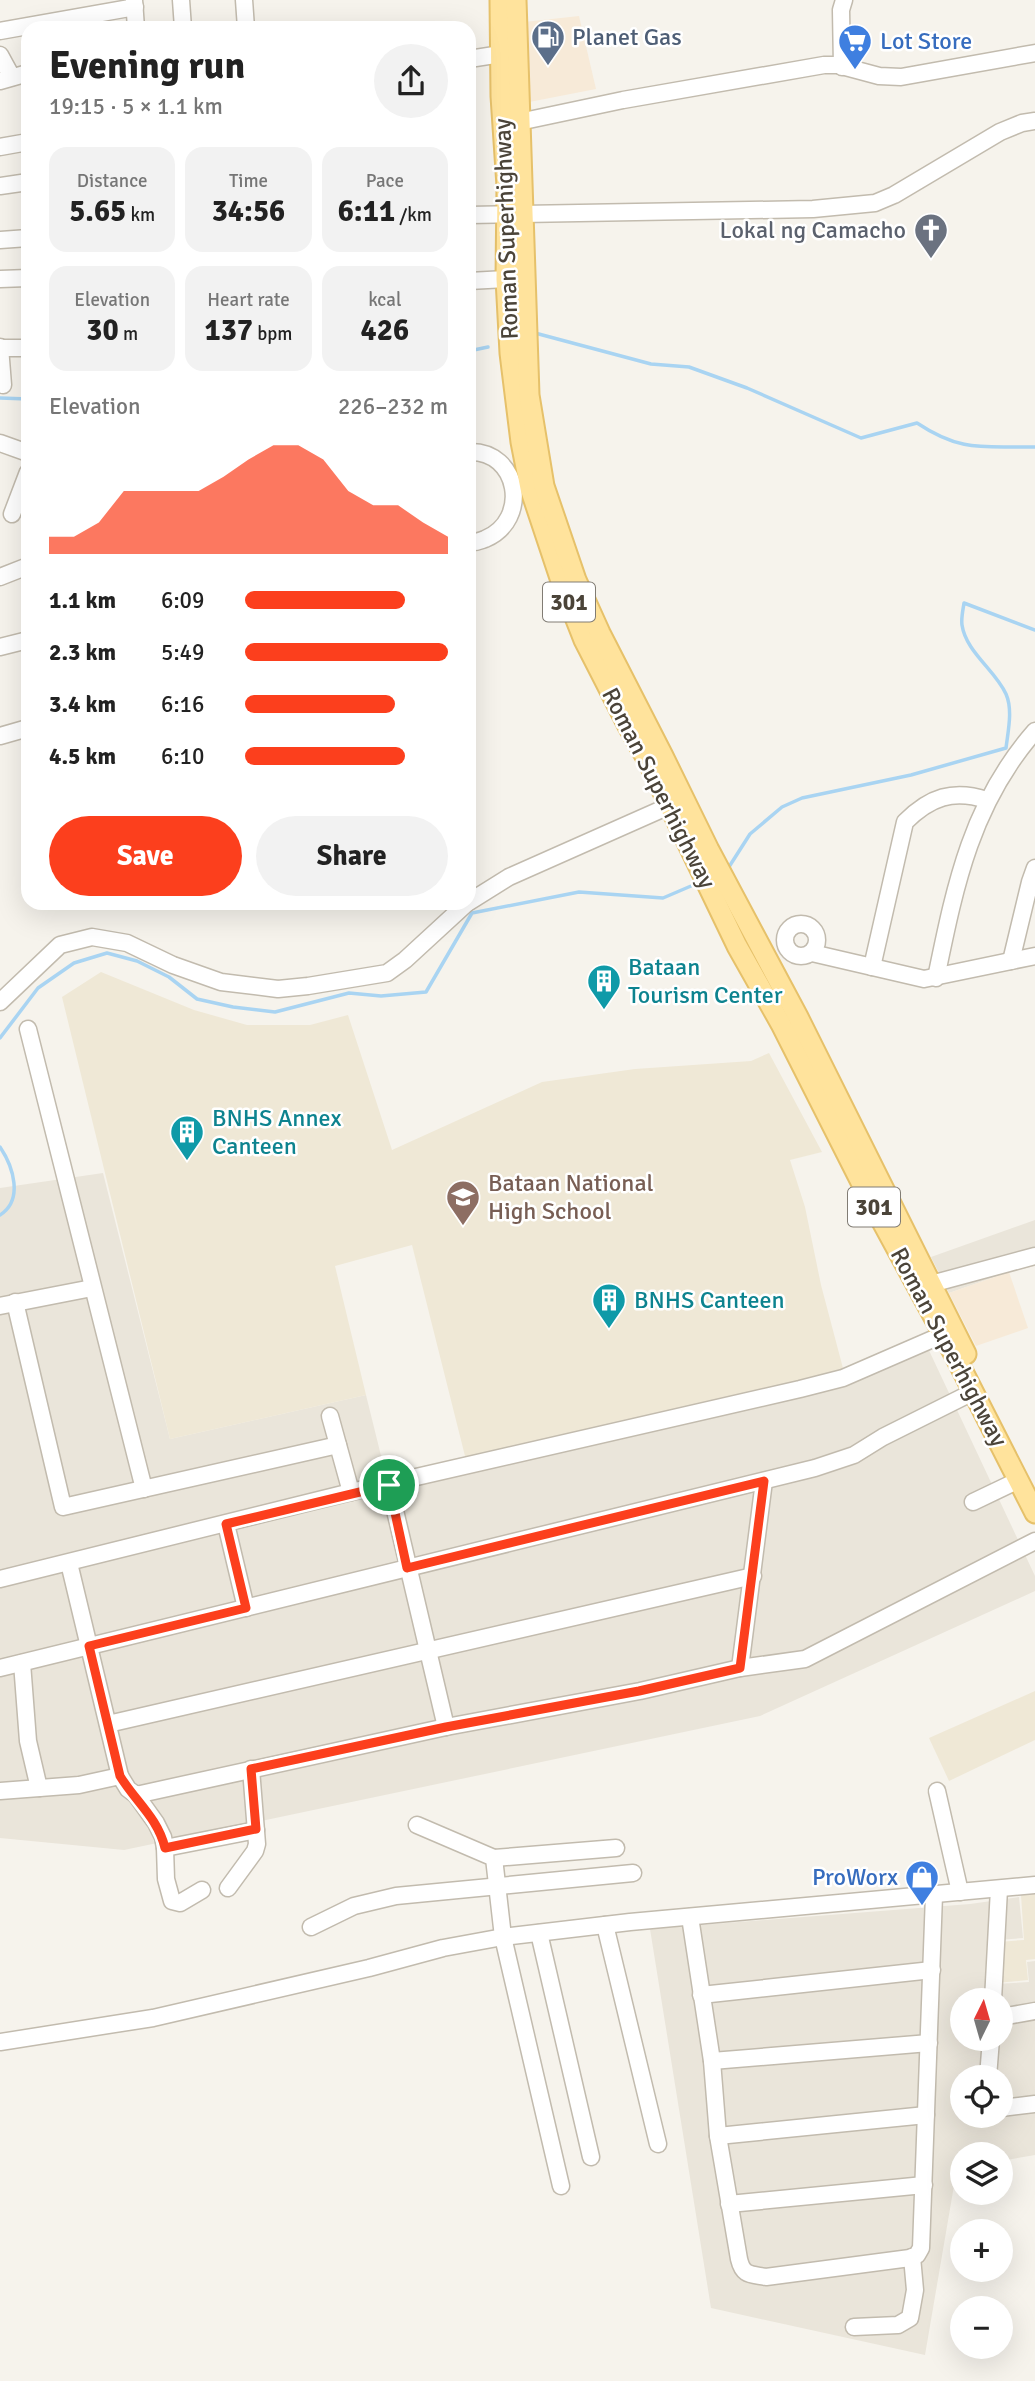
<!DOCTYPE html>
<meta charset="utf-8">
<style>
:root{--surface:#fff;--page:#f2f2f2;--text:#222;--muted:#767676;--accent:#fc3f1d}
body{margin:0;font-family:Signika,sans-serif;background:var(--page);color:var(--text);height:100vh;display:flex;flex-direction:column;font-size:26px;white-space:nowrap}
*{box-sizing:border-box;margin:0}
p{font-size:23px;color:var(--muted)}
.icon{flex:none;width:38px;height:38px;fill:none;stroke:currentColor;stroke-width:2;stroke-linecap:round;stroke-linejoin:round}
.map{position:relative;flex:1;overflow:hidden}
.details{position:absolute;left:21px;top:21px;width:455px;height:889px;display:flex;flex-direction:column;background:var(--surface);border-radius:21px;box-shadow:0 7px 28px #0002}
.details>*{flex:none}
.needle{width:46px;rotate:5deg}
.buttons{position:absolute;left:950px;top:1988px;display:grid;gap:14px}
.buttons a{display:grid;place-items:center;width:63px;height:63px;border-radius:50%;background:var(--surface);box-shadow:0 7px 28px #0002;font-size:35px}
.pin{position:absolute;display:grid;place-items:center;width:60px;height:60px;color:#fff;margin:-30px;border:4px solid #fff;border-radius:50%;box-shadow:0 2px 7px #0007}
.round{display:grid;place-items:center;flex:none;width:74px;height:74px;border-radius:37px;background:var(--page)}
.headline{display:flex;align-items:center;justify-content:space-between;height:119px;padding:0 28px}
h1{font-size:38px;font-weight:700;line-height:52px}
.figures{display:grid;grid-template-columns:repeat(3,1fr);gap:10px;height:119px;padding:7px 28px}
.figures div{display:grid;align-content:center;border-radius:18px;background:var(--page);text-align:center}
.figures b{font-size:30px;font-weight:700}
.figures small{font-size:19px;font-weight:400}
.figures p{font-size:19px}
.chart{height:196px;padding:14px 28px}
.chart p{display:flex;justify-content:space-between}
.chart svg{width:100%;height:126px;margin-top:7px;fill:var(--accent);opacity:.7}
.button{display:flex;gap:14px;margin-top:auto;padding:14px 28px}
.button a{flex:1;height:80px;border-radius:42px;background:var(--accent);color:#fff;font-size:28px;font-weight:700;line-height:80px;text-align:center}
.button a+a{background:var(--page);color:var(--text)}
ul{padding:0 28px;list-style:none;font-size:23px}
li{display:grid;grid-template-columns:112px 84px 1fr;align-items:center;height:52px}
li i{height:18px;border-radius:9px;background:var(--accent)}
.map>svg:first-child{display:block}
</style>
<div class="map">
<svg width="1035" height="2381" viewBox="0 0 1035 2381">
<rect width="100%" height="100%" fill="#f6f3ec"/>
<g fill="#eae5da" fill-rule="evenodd">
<path d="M103,1173L170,1439L366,1395L388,1484L841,1384L926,1344L1035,1576V1591L760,1716L124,1850L0,1838V1188Z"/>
<path d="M1035,1220V1266L1009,1272L949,1293L931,1257Z"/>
<path d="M1019,1897L1023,1938L998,1940L996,1984L1029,1982L1027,1962L1035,1961V2155L1001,2161V2154H962V2167L957,2168L925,2355L711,2308L650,1929L970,1904ZM962,2000H1001V2039H962ZM962,2077H1001V2116H962Z"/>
</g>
<g fill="#f7ead8">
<path d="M579,16L596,89L519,104L515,23Z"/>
<path d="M1009,1272L1028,1328L976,1346L949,1293Z"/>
</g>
<g fill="#efe8d6">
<path d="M101,972L194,1010L247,1025H310L348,1015L392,1150L542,1082L635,1069L751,1061L769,1053L822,1152L790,1160L805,1207L821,1285L844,1372L467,1464L412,1245L335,1266L366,1395L170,1439L62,997Z"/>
<path d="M1035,1691V1740L949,1781L929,1738Z"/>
<path d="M1035,1893V1959L1026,1960L1028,1980L996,1983L998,1942L1024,1940L1021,1895Z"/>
</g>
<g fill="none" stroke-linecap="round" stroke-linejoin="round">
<g stroke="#a9d4f2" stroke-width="3.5">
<path d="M535,333L651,364L689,367L747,388L861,438L917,423C962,453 984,446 1035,447"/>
<path d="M469,351L488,347"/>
<path d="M0,398L28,399"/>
<path d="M727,870L750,834L782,807L802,798L911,775L1006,748C1008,731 1013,710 1006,694C995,670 966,652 962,625C961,618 963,610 964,603L1035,630"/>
<path d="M0,1038L38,988L74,963L107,953L137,961L169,977L197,999L233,1007L275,1012L349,993L381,996L426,992L472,913L579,892L663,898L698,883"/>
<path d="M0,1147C13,1166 24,1200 0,1215"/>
</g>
<g stroke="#c2bbae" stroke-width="19">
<g id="minor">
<path d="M134,0L136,28"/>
<path d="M181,0L183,28"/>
<path d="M244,0L246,28"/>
<path d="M0,31L135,7"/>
<path d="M0,55L12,77"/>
<path d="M469,59L501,54"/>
<path d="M842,67L841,10L844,0"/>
<path d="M0,81L28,73"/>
<path d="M519,122L623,100L824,65H838L879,76L901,77L1035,53"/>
<path d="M0,147L28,142"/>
<path d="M0,186L28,182"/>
<path d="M469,215L813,209L875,203L894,195L1000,132L1022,123L1035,121"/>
<path d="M0,240L28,238"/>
<path d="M0,279L28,278"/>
<path d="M469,281L506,279"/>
<path d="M0,347L3,385"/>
<path d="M0,348H28"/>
<path d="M0,443L28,453"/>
<path d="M469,452C519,450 531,520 485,539C479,541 476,543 469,542"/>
<path d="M12,514L28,472"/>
<path d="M0,577L28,566"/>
<path d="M0,647L28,640"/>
<path d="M0,736L28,728"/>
<path d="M469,902L509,877L669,806"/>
<circle cx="801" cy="940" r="16"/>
<path d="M812,953L924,979L1035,956"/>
<path d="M1011,961L1030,882L1035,868"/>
<path d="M872,967L905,822C930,797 953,789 987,800"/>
<path d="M936,978C955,886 971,804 1035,731"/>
<path d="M0,1002L60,945L92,937L127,943L173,965L221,982L278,989L308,986L387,973L405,960L467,903"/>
<path d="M28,1029L144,1489"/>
<path d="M931,1284L1035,1256"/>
<path d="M15,1302L63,1507L338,1445"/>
<path d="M0,1306L92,1288"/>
<path d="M330,1416L351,1492"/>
<path d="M389,1485L446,1727"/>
<path d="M973,1502L1019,1480"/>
<path d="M226,1524L246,1608"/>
<path d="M69,1563L120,1776"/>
<path d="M0,1579L351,1492L800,1389L843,1378L942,1335"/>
<path d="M22,1663L28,1741L39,1788"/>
<path d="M0,1668L815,1468L854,1455L883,1437L973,1392"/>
<path d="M740,1668L764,1481"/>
<path d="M108,1724L753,1576"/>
<path d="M0,1791L79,1785L120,1776L128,1789L136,1795L446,1727L640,1691L740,1668L805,1659L1035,1541"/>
<path d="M937,1791L960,1892"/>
<path d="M136,1795L156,1823L163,1837L165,1848L166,1879L172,1901L180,1903L202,1890"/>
<path d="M417,1825L494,1858L503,1937L561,2186"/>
<path d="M165,1848L256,1830"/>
<path d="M494,1858L616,1848"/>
<path d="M228,1888L255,1851L257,1844L251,1769"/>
<path d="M690,1917L712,2061L718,2136L739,2259C743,2276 750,2274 766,2277L910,2258L917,2255L921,2248L934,1895"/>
<path d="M605,1925L658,2144"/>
<path d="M311,1927L354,1906L396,1896L633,1873"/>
<path d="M539,1933L591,2157"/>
<path d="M701,1995L932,1970"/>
<path d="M993,2000L999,1889"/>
<path d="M1001,2017L1035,2011"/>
<path d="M0,2042L153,2018L369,1968L443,1948L503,1937L630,1922L1035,1885"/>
<path d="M712,2061L929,2043"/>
<path d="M988,2077L991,2039"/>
<path d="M1001,2108L1035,2104"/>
<path d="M718,2136L926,2115"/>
<path d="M729,2204L924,2185"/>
<path d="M854,2327L898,2325L910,2318L915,2290L912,2257"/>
</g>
</g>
<g stroke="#e6c16a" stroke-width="23">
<g id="major">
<path d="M500,0L501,96L507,186L506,279L510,353L521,442L530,488L562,584L584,640L628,726L648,761L737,946L781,1024L867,1194L955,1356L1035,1513"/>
<path d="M516,0L529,395L544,486L576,580L600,633L663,756L709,850L798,1017L966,1354"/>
</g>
</g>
<use href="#minor" stroke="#fff" stroke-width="16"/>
<use href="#major" stroke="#ffe39c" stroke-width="19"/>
</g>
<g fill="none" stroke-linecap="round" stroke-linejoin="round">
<g stroke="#fff" stroke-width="14">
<path id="route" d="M764,1481L740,1668L639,1691L446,1727L251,1769L256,1829L165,1848C158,1818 135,1801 120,1776L89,1646L246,1608L226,1524L389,1485L407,1568Z"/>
</g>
<use href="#route" stroke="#fc3f1d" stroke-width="9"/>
</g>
<defs>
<g id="fuel-pin" transform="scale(1.75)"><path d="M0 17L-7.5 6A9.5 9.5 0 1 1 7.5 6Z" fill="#5c6f8a" stroke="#fff"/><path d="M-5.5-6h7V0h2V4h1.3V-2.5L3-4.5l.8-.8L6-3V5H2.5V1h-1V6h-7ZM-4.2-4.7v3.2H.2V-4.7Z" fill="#fff"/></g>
<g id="supermarket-pin" transform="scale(1.75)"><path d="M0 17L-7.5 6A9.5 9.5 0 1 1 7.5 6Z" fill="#3f7fe0" stroke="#fff"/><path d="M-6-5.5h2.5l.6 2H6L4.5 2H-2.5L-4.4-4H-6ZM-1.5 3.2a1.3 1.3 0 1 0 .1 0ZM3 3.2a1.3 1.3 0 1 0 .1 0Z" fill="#fff"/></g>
<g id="church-pin" transform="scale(1.75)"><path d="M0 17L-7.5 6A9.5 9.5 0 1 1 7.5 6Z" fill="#6b7280" stroke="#fff"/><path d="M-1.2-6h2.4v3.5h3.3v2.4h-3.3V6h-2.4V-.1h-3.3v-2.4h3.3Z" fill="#fff"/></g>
<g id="building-pin" transform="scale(1.75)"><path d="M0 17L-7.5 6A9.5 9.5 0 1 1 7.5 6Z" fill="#0f9aa8" stroke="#fff"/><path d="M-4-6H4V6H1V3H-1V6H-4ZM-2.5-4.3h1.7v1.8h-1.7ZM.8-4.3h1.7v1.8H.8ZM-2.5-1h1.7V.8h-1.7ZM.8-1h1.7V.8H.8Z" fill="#fff"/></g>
<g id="school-pin" transform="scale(1.75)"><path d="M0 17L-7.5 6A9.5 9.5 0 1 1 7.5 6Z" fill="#8d6e63" stroke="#fff"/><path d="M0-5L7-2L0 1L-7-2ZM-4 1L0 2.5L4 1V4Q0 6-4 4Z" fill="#fff"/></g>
<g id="shop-pin" transform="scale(1.75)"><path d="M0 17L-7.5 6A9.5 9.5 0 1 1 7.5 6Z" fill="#3f7fe0" stroke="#fff"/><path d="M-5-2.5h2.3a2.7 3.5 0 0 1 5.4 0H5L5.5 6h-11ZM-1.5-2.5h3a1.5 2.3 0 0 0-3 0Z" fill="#fff"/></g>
</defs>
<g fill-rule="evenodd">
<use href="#fuel-pin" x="548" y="37"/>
<use href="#supermarket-pin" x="855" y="41"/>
<use href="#church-pin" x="931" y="230"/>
<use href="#building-pin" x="604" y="981"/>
<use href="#building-pin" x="187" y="1132"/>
<use href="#school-pin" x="463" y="1197"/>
<use href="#building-pin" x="609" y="1300"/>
<use href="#shop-pin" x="922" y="1877"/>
</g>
<g text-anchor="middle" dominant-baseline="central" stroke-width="5" stroke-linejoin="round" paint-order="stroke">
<g fill="#fff" stroke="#817c74" stroke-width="2">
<rect x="543" y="582.5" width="52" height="39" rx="5"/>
<rect x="848" y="1187.5" width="52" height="39" rx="5"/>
</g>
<g font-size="23" font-weight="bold" fill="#4b4439">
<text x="569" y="602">301</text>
<text x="874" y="1207">301</text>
</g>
<g font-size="24" fill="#4e5e75" stroke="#fff" text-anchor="start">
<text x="572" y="37">Planet Gas</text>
</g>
<g font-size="24" fill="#366cbe" stroke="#fff" text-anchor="start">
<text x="880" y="41">Lot Store</text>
<text x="898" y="1877" text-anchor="end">ProWorx</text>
</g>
<g font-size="24" fill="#4b4439" stroke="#fff">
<text transform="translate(506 229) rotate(-92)">Roman Superhighway</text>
<text transform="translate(659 788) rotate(63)">Roman Superhighway</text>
<text transform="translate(949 1347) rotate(62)">Roman Superhighway</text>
</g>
<g font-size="24" fill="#5b616d" stroke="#fff" text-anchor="end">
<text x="906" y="230">Lokal ng Camacho</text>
</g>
<g font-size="24" fill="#0d838f" stroke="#fff" text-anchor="start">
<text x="628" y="967">Bataan<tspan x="628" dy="28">Tourism Center</tspan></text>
<text x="212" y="1118">BNHS Annex<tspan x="212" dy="28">Canteen</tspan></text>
<text x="634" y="1300">BNHS Canteen</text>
</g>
<g font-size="24" fill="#785e54" stroke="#fff" text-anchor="start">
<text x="488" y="1183">Bataan National<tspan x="488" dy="28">High School</tspan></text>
</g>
</g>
</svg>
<div class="buttons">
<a><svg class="needle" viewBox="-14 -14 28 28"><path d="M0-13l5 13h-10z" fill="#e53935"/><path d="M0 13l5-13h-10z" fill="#767676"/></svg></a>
<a><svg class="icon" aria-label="locate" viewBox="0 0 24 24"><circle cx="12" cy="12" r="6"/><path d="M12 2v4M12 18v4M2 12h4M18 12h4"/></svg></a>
<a><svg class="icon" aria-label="layers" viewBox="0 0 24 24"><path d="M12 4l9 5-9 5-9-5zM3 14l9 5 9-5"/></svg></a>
<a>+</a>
<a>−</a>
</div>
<div class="pin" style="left:389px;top:1485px;background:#1e9e55"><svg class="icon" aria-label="arrive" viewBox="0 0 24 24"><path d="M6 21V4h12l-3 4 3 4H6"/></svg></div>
<section class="details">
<div class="headline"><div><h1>Evening run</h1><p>19:15 · 5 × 1.1 km</p></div><a class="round"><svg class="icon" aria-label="share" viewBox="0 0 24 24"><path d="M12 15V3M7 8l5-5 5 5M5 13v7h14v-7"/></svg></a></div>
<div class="figures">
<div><p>Distance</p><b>5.65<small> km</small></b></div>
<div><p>Time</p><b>34:56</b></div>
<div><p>Pace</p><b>6:11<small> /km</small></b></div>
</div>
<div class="figures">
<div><p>Elevation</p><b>30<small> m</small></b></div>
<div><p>Heart rate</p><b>137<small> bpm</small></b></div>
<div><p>kcal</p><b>426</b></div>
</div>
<div class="chart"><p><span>Elevation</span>226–232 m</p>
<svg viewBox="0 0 160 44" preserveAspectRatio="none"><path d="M0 44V38L10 38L20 33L30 22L40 22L50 22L60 22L70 17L80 11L90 6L100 6L110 11L120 22L130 27L140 27L150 33L160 38V44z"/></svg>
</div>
<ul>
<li><b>1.1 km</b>6:09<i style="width:79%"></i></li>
<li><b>2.3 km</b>5:49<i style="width:100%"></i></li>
<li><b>3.4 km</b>6:16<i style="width:74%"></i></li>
<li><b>4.5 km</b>6:10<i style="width:79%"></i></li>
</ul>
<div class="button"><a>Save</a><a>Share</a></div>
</section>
</div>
